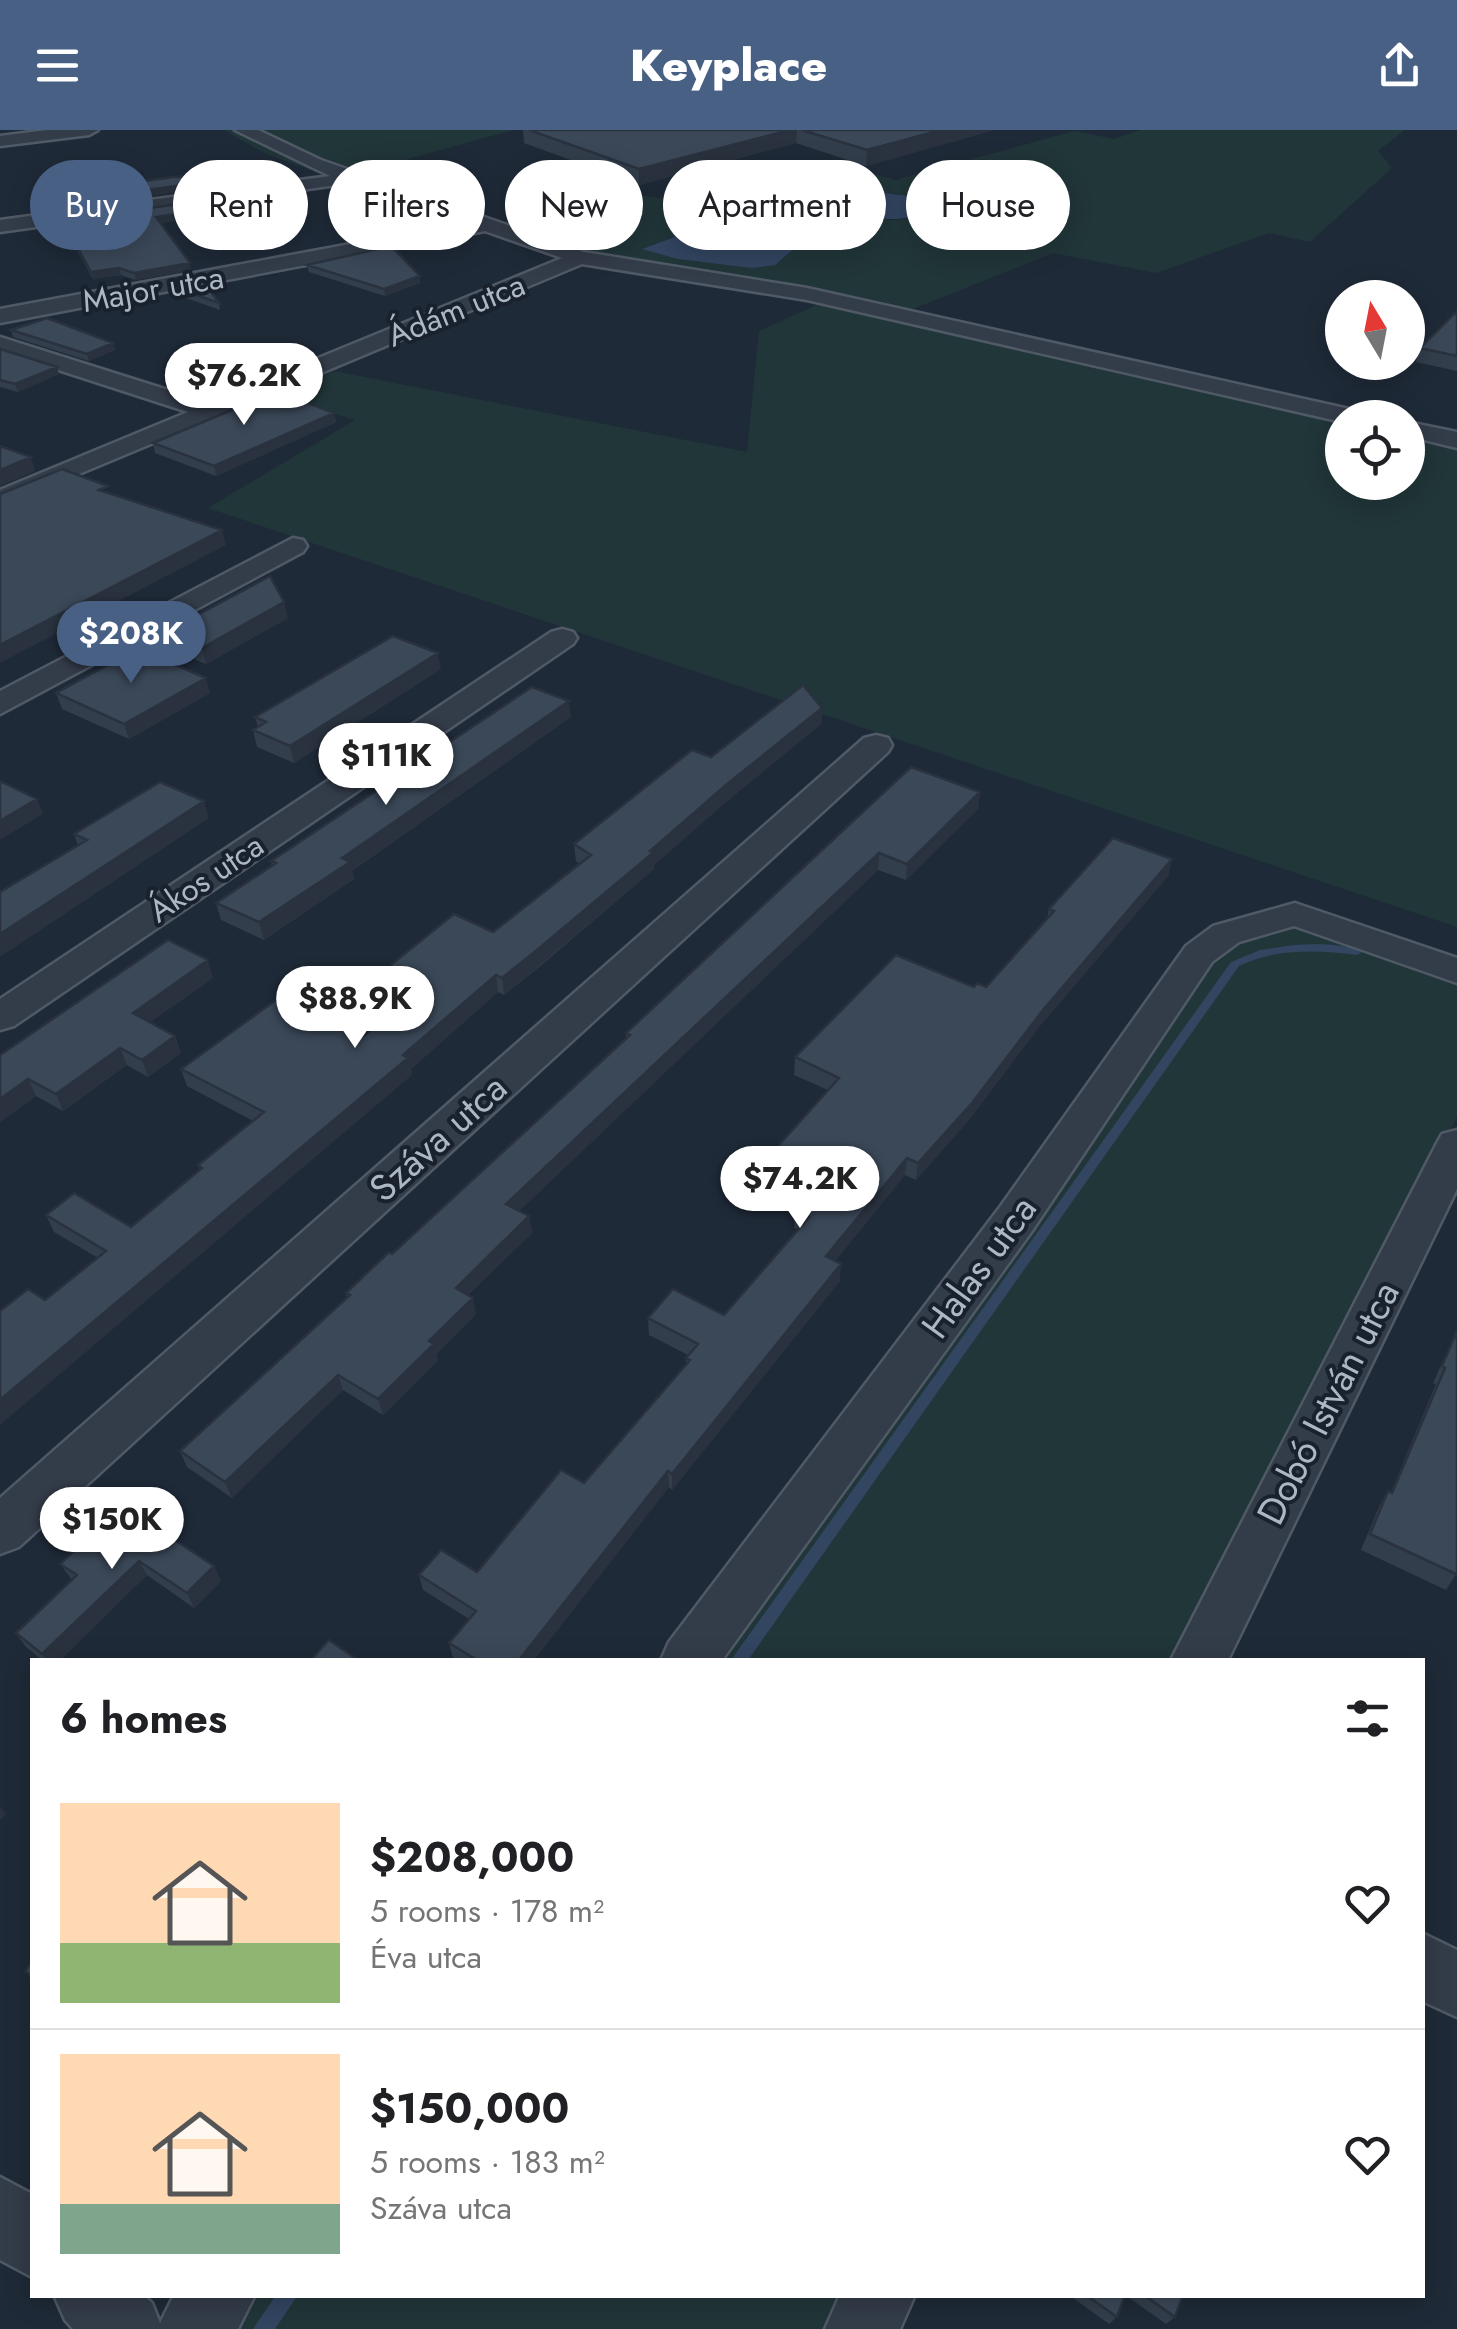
<!DOCTYPE html>
<html lang="en">
<head>
<meta charset="utf-8">
<style>
	:root { --surface:#fff; --page:#f2f2f2; --text:#202124; --muted:#757577; --line:#e0e0e0; --accent:#496085 }
	body { margin:0; font-family:Jost,sans-serif; background:var(--page); color:var(--text); height:100vh; display:flex; flex-direction:column; font-size:38px; white-space:nowrap }
	* { box-sizing:border-box; margin:0 }
	p { font-size:32px; color:var(--muted) }
	.icon { flex:none; width:55px; height:55px; fill:none; stroke:currentColor; stroke-width:2; stroke-linecap:round; stroke-linejoin:round }
	.map { position:relative; flex:1; overflow:hidden }
	.details { position:absolute; left:30px; top:1528px; width:1395px; height:640px; display:flex; flex-direction:column; background:var(--surface); border-radius:0px; box-shadow:0 5px 25px #0003 }
	.details>* { flex:none }
	.top-card { position:absolute; left:30px; top:30px; width:1398px; height:90px; display:flex; gap:20px }
	.needle { width:65px; rotate:350deg }
	.fabs { position:absolute; left:1325px; top:150px; display:grid; gap:20px }
	.fabs a { display:grid; place-items:center; width:100px; height:100px; border-radius:50%; background:var(--surface); box-shadow:0 5px 25px #0003; font-size:50px }
	.price { position:absolute; translate:-50% -85px; padding:0 22px; border-radius:35px; background:#fff; color:#222; font-size:32px; line-height:65px; filter:drop-shadow(0 2px 5px #0008) }
	.price::after { content:''; position:absolute; left:50%; top:60px; width:30px; height:22px; margin-left:-15px; background:inherit; clip-path:polygon(0 0,100% 0,50% 100%) }
	.price.active { background:var(--accent); color:#fff }
	ul { padding:0; list-style:none }
	li { display:flex; align-items:center; gap:30px; height:250px; padding:0 30px }
	li+li { border-top:2px solid var(--line) }
	li span { display:grid; place-items:center; flex:none; width:280px; height:200px; border-radius:0px; color:#555 }
	li>.icon { margin-inline-start:auto }
	span .icon { width:120px; height:120px; fill:#fffc; stroke-width:1 }
	li b { font-size:42px }
	h2 { display:flex; justify-content:space-between; align-items:center; height:120px; padding:0 30px; font-size:42px }
	.tag { padding:0 35px; border-radius:45px; background:var(--surface); box-shadow:0 5px 25px #0003; font-size:35px; line-height:90px }
	.tag.active { background:var(--accent); color:#fff }
	header { display:flex; justify-content:space-between; align-items:center; height:130px; padding:0 30px; background:var(--accent); color:#fff; font-size:45px; font-weight:800 }
	.map>svg:first-child { display:block }
</style>
</head>
<body>
<header><svg class="icon" aria-label="menu" viewBox="0 0 24 24"><path d="M4 6h16M4 12h16M4 18h16"/></svg>Keyplace<svg class="icon" aria-label="share" viewBox="0 0 24 24"><path d="M12 15V3M7 8l5-5 5 5M5 13v7h14v-7"/></svg></header>
<div class="map">
<svg width="1457" height="2199" viewBox="0 0 1457 2199">
	<rect width="100%" height="100%" fill="#1f2a38"/>
	<path fill="#213639" fill-rule="evenodd" d="M224,0H514L335,49L264,23Z
		M1141,0H1405L1378,21L1392,38L1310,112L1269,103L1156,143L1053,123L908,181L1387,287L1342,288V352H1408V292L1457,303V797L208,378L355,290L273,266L334,241L747,322L759,201L838,165L578,122L504,91L638,65L659,68L766,55L841,35L896,50L1074,1L1114,9ZM839,54C874,66 915,60 948,78C916,90 881,95 848,83ZM692,81L826,108L795,118L775,135L644,118L702,96Z
		M1283,791L1457,850V987L1174,1530H695L1208,825Z
		M233,2165H842L825,2199H208Z"/>
	<path fill="#324561" d="M838,54C875,66 915,61 949,78C888,98 850,90 793,61Z
		M772,63L837,93L841,101L795,118L775,135L752,138L678,129L642,119L701,97L691,81Z"/>
	<g fill="none" stroke-linecap="round" stroke-linejoin="round">
		<path fill="#324561" fill-rule="evenodd" d="M1294,815C1316,814 1344,813 1362,822L1357,825C1316,820 1277,818 1239,836L748,1530H731L1231,832L1260,820Z
			M276,2165H298L275,2199H253Z"/>
		<g stroke="#505966" stroke-width="5">
			<path id="minor" d="M47,0H98L89,5L0,16V6Z
				M235,0H258L321,30L584,122L807,158L1358,281L1370,288H1342V292L807,170L582,134L0,377V360L188,282L0,221V207L209,273L562,128L485,101L0,193V179L464,93L351,53L0,102V90L330,46Z
				M1408,292L1457,302V318L1408,306Z
				M293,408L303,410L307,416L303,422L0,584V561Z
				M562,499L573,502L577,508L573,514L14,896L0,900V869L551,502Z
				M876,605L888,608L892,615L888,622L19,1417L0,1424V1368L864,608Z
				M1295,773L1457,828V853L1294,796L1239,812L1212,832L1032,1101L722,1530H661L669,1512L1000,1077L1186,816L1213,796Z
				M1457,1000V1059L1228,1530H1171L1436,1015L1442,1004Z
				M1422,1803L1457,1820V1887L1422,1871Z
				M0,2047L32,2064V2147L0,2130Z
				M54,2165H143L152,2173L160,2193L174,2165H255L238,2199H73L65,2190Z
				M840,2165H915L900,2199H825Z"/>
		</g>
		<use href="#minor" fill="#333c49" fill-rule="evenodd"/>
	</g>
	<path fill="#333e4c" d="M523,0H994L866,36L796,13L639,55L524,13Z
		M231,83L160,93L191,140L136,150L121,145L93,149L64,97L62,90Z
		M307,135L420,153L385,166L309,142Z
		M173,157L219,173L220,180L175,164Z
		M1457,181V241L1416,232L1420,218Z
		M11,200L113,213L115,220L89,231L13,207Z
		M0,219L57,237L59,244L18,262L0,257Z
		M334,283L336,292L216,346L155,323L153,313Z
		M288,488L206,534L169,519L164,503Z
		M441,539L294,633L257,617L253,600L258,597L255,587Z
		M56,563H210L129,609L62,579Z
		M822,578L821,594L726,672L654,735V739L539,837L504,865L498,862L411,939L412,945L45,1170L98,1128L54,1102L46,1085L131,1097L200,1040L198,1035L253,991L187,956L181,939L361,908L403,873L381,863L377,846L493,802L580,734L576,731L574,714L711,627Z
		M571,587L352,741L354,749L264,810L221,790L216,773L272,736L271,731Z
		M911,637L980,662L978,679L906,750L878,740L519,1081L529,1086L532,1103L468,1165L476,1184L436,1224L438,1230L383,1285L343,1260L232,1368L187,1337L180,1321L347,1167L346,1163L392,1124L626,908V903Z
		M209,688L78,715L74,704Z
		M1172,729L1168,746L1039,897L969,990L916,1050L905,1045L835,1131L840,1151L672,1360L669,1357L534,1530H457L453,1528L449,1513L469,1489L423,1460L419,1445L477,1442L584,1353L686,1234V1228L688,1225L649,1205L648,1188L724,1185L799,1100L794,1098L795,1081L804,1071L762,1051V1034L828,960L794,945L795,927L974,857H986L1047,789L1049,779Z
		M213,848L150,892L175,906L181,923L148,947L127,935L63,981L36,966L0,992V925Z
		M1457,1200L1456,1444L1446,1460L1361,1420L1379,1377L1388,1361L1391,1362L1436,1254L1433,1253Z
		M122,1375L214,1436L221,1451L194,1478L147,1445L60,1530H42L26,1517L16,1503L72,1450L60,1434Z
		M1069,2165H1125L1117,2187L1109,2194Z
		M1125,2165H1183L1175,2187L1166,2194Z"/>
	<path fill="#29323e" d="M790,0H797L796,13L639,55V39Z
		M941,0H994L866,36L867,20Z
		M209,52L210,58L115,71L114,64Z
		M230,77L231,83L157,93L156,87Z
		M190,133L191,140L136,150L134,143Z
		M119,138L121,145L93,149L91,142Z
		M420,146V153L385,166L384,159Z
		M113,213L115,220L89,231L87,224Z
		M57,237L59,244L18,262L15,254Z
		M334,283L336,292L216,346L214,336Z
		M31,327L35,341L0,356V340Z
		M222,400L226,415L0,533V515Z
		M284,472L288,488L206,534L202,518Z
		M438,523L441,539L294,633L290,616Z
		M206,548L210,563L129,609L124,594Z
		M569,571L571,587L352,741L354,749L264,810L259,792L342,728Z
		M822,578L821,594L726,672L654,735V739L504,865L502,848L726,655Z
		M980,662L978,679L906,750L907,734Z
		M37,669L43,684L0,710V691Z
		M204,671L209,688L0,827V804Z
		M879,723L878,740L509,1091L506,1074Z
		M1172,729L1168,746L1039,897L969,990L916,1050L918,1033L1043,880Z
		M208,830L213,848L139,900L133,883Z
		M496,845L498,862L411,939L412,945L0,1295V1270Z
		M175,906L181,923L148,947L142,930Z
		M120,918L127,935L63,981L56,964Z
		M28,949L36,966L0,992V969Z
		M907,1028L905,1045L825,1143L826,1126Z
		M529,1086L532,1103L459,1174L456,1158Z
		M841,1134L840,1151L672,1360V1344Z
		M473,1168L476,1184L436,1224L438,1230L383,1285L378,1269L429,1211Z
		M338,1245L343,1260L232,1368L225,1352Z
		M668,1341L669,1357L534,1530H519Z
		M139,1431L147,1445L60,1530H47L42,1524Z
		M214,1436L221,1451L194,1478L187,1463Z
		M0,1676L6,1684L0,1690Z"/>
	<path fill="#3b4858" stroke="#29323e" stroke-width="2.5" d="M529,0H790L639,39Z
		M802,0H941L867,20Z
		M204,46L209,52L114,64L108,56L173,47Z
		M222,68L230,77L156,87L190,133L134,143L119,138L91,142L62,90Z
		M391,116L420,146L384,159L307,135Z
		M203,151L219,173L173,157Z
		M1457,181V226L1420,218Z
		M47,188L113,213L87,224L11,200Z
		M0,219L57,237L15,254L0,250Z
		M277,261L334,283L214,336L153,313Z
		M0,316L31,327L0,340Z
		M62,339L108,356L99,360L222,400L0,515V364Z
		M270,446L284,472L202,518L164,503Z
		M393,506L438,523L290,616L253,600L266,592L255,587Z
		M138,519L206,548L124,594L56,563Z
		M803,555L822,578L726,655L650,721L654,722L537,820L502,848L496,845L403,925L408,928L0,1270V1181L28,1159L45,1170L106,1121L46,1085L74,1063L131,1097L202,1038L198,1035L264,982L181,939L280,867L361,908L415,863L377,846L454,784L493,802L591,725L574,714L692,620L711,627Z
		M532,557L569,571L342,728L350,732L259,792L216,773L276,733L271,731Z
		M911,637L980,662L907,734L879,723L506,1074L529,1086L456,1158L473,1168L429,1211L434,1214L378,1269L338,1245L225,1352L180,1321L350,1165L346,1163L389,1122L392,1124L630,905L626,903Z
		M0,651L37,669L0,691Z
		M160,652L204,671L0,804V762L87,710L74,704Z
		M1113,708L1172,729L1043,880L972,973L918,1033L907,1028L826,1126L841,1134L672,1344L668,1341L519,1530H477L449,1513L476,1481L419,1445L441,1420L477,1442L561,1340L584,1353L690,1230L686,1228L698,1214L648,1188L673,1159L724,1185L809,1087L795,1081L814,1058L762,1034L839,948L795,927L896,825L974,857L977,853L986,857L1054,781L1049,779Z
		M168,810L208,830L133,883L175,906L142,930L120,918L56,964L28,949L0,969V925Z
		M1457,1201V1442L1456,1444L1370,1404L1388,1361L1392,1363L1445,1238L1442,1236Z
		M122,1375L214,1436L187,1463L139,1431L42,1524L16,1503L77,1445L60,1434Z
		M329,1510L358,1530H311Z
		M32,1832V1847L25,1841Z
		M1086,2165H1125L1117,2187Z
		M1144,2165H1183L1175,2187Z"/>
	<g text-anchor="middle" stroke-width="8" stroke-linejoin="round" paint-order="stroke">
		<g font-size="32" fill="#adb6c5" stroke="#19212d">
			<text transform="translate(153 159) rotate(-10)" y="11">Major utca</text>
			<text transform="translate(456 180) rotate(-22)" y="11">Ádám utca</text>
			<text transform="translate(206 748) rotate(-34)" y="11">Ákos utca</text>
		</g>
		<g font-size="38" fill="#adb6c5" stroke="#19212d">
			<text transform="translate(438 1008) rotate(-42)" y="13">Száva utca</text>
			<text transform="translate(979 1137) rotate(-54)" y="13">Halas utca</text>
			<text transform="translate(1328 1273) rotate(-63)" y="13">Dobó István utca</text>
		</g>
	</g>
</svg>
<div class="fabs">
<a><svg class="needle" viewBox="-14 -14 28 28"><path d="M0-13l5 13h-10z" fill="#e53935"/><path d="M0 13l5-13h-10z" fill="#757577"/></svg></a>
<a><svg class="icon" aria-label="locate" viewBox="0 0 24 24"><circle cx="12" cy="12" r="6"/><path d="M12 2v4M12 18v4M2 12h4M18 12h4"/></svg></a>
</div>
<b class="price" style="left:244px;top:298px">$76.2K</b>
<b class="price active" style="left:131px;top:556px">$208K</b>
<b class="price" style="left:386px;top:678px">$111K</b>
<b class="price" style="left:355px;top:921px">$88.9K</b>
<b class="price" style="left:800px;top:1101px">$74.2K</b>
<b class="price" style="left:112px;top:1442px">$150K</b>
<div class="top-card">
<a class="tag active">Buy</a>
<a class="tag">Rent</a>
<a class="tag">Filters</a>
<a class="tag">New</a>
<a class="tag">Apartment</a>
<a class="tag">House</a>
</div>
<section class="details">
<h2>6 homes<svg class="icon" aria-label="filters" viewBox="0 0 24 24"><path d="M4 7h16M4 17h16"/><circle cx="9" cy="7" r="2"/><circle cx="15" cy="17" r="2"/></svg></h2>
<ul>
<li><span style="background:linear-gradient(#ffd9b3 70%,#8fb573 0)"><svg class="icon" aria-label="home" viewBox="0 0 24 24"><path d="M3 11l9-7 9 7M6 9v11h12V9"/></svg></span><div><b>$208,000</b><p>5 rooms · 178 m²</p><p>Éva utca</p></div><svg class="icon" aria-label="heart" viewBox="0 0 24 24"><path d="M12 20l-8-8c-3-5 5-10 8-4 3-6 11-1 8 4z"/></svg></li>
<li><span style="background:linear-gradient(#ffd9b3 75%,#7fa58c 0)"><svg class="icon" aria-label="home" viewBox="0 0 24 24"><path d="M3 11l9-7 9 7M6 9v11h12V9"/></svg></span><div><b>$150,000</b><p>5 rooms · 183 m²</p><p>Száva utca</p></div><svg class="icon" aria-label="heart" viewBox="0 0 24 24"><path d="M12 20l-8-8c-3-5 5-10 8-4 3-6 11-1 8 4z"/></svg></li>
</ul>
</section>
</div>
</body>
</html>
